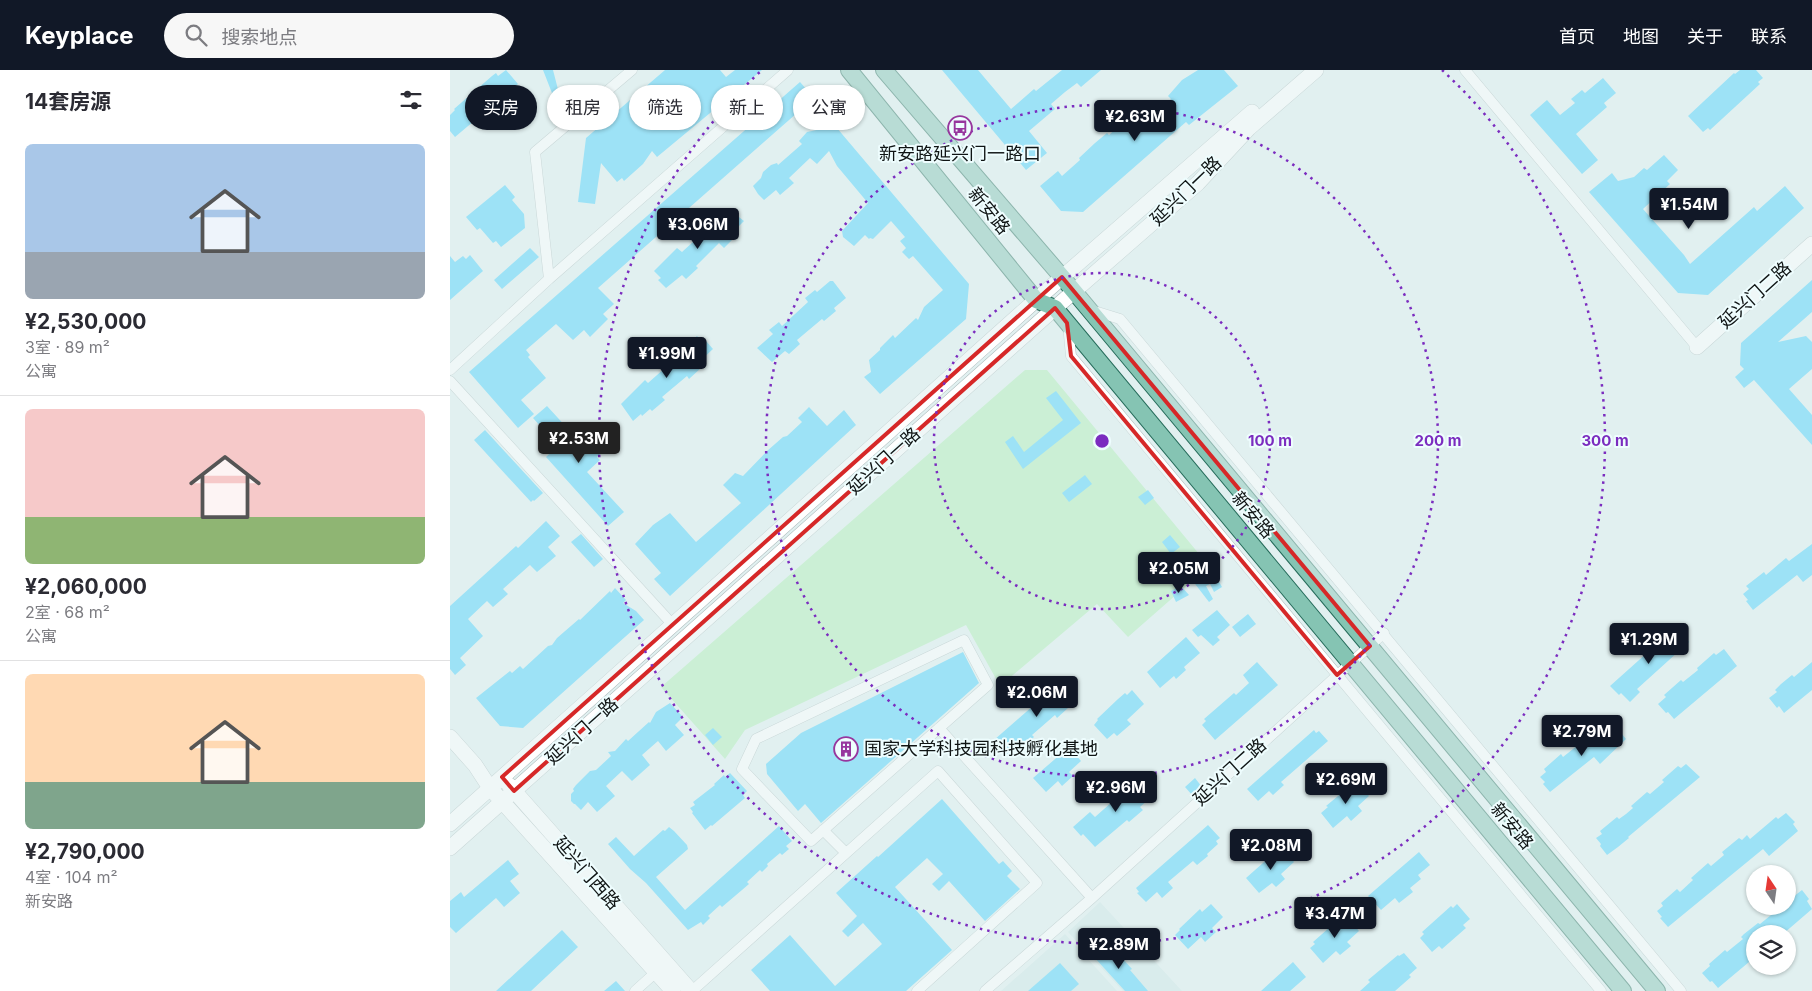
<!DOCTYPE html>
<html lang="zh">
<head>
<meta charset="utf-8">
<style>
	:root { --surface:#fff; --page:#f7f7f7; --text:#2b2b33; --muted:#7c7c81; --line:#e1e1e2; --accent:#111827 }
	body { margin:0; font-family:Inter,"Noto Sans SC",sans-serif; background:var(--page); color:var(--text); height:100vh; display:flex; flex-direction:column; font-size:19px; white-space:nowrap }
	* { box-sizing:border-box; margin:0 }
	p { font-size:16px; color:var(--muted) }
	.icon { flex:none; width:28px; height:28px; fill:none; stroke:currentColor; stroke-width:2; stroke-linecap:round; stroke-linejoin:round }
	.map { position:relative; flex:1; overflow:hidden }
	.details { display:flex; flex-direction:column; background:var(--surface); width:450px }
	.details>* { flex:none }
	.banner { position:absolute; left:15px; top:15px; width:475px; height:45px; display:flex; gap:10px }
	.needle { width:32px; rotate:347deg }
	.buttons { position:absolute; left:1296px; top:795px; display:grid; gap:10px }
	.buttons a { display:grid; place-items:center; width:50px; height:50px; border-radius:50%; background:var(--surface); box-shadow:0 1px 4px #0004; font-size:25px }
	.price { position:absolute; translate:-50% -42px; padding:0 11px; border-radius:5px; background:var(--accent); color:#fff; font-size:16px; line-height:32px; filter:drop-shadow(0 1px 2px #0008) }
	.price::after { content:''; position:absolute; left:50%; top:30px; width:15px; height:11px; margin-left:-8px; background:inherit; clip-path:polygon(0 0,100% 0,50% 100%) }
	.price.current { background:#222; color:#fff }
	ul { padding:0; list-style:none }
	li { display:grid; align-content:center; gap:10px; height:265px; padding:0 25px }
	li+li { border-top:1px solid var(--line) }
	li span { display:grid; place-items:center; height:155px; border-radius:8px; color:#555 }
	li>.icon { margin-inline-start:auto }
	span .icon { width:90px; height:90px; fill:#fffc; stroke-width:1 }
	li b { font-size:21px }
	h2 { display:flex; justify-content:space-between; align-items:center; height:60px; padding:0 25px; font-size:21px }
	.tag { padding:0 18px; border-radius:22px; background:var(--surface); box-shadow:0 1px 4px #0004; font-size:18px; line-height:45px }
	.tag.current { background:var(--accent); color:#fff }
	header { display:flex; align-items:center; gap:30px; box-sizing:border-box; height:70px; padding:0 25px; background:var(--accent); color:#fff }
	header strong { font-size:24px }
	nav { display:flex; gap:28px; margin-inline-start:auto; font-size:18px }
	.search { width:350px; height:45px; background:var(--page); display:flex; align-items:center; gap:12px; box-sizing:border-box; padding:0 18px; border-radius:28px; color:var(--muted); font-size:19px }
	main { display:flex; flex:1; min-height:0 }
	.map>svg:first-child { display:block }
</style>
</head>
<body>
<header>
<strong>Keyplace</strong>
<div class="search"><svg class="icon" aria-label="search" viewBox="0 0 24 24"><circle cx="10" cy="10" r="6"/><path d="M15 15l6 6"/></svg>搜索地点</div>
<nav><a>首页</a><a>地图</a><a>关于</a><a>联系</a></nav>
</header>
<main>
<section class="details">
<h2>14套房源<svg class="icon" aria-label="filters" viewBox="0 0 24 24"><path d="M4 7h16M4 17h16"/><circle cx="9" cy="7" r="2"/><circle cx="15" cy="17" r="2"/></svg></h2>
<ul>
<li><span style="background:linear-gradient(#a9c7e8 70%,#9aa5b1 0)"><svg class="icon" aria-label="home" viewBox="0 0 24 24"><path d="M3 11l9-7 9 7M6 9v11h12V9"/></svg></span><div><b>¥2,530,000</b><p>3室 · 89 m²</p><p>公寓</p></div></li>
<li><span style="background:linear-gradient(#f6c9c9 70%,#8fb573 0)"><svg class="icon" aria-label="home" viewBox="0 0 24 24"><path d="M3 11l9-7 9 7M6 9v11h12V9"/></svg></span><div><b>¥2,060,000</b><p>2室 · 68 m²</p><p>公寓</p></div></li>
<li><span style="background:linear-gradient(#ffd9b3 70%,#7fa58c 0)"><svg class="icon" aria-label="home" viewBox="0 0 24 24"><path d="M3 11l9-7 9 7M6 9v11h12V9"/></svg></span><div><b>¥2,790,000</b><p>4室 · 104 m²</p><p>新安路</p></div></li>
</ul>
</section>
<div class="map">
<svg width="1362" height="921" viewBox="0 0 1362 921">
	<rect width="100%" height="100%" fill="#e1f0f0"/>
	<path fill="#cee6e6" d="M650,832L732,921H673L618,862Z
		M615,864L667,921H551Z"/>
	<path fill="#afeeb4" d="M575,300H597L759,496L678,567L647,534L550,616L516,555L295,660L275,689L211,617Z"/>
	<path fill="#4ad1fc" d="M56,0L68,14L5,67L0,61V45L5,40L4,39L42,6L46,3L48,6Z
		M93,0H103L112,35L107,36Z
		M215,0H270L276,7L285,0H312L207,87L202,81L193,94L174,111L172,108L167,112L151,93L145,134L128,132L136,68Z
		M492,0H528L561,39L584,19L586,21L612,0H651L631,17L627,13L615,22L601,34L605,39L579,61L597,83L576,100Z
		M748,0H774L788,16L739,55L736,52L633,142L611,141L590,116L608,101L612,106L630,90L629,88L645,73L657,63L659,65L671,54V51L673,49L670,45L683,34L699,53L721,35L718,32L721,29L718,26L732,10Z
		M1290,0H1306L1313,8L1308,12L1310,14L1260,60L1258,58L1253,62L1238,46L1284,3L1285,4Z
		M1153,8L1166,23L1154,33L1157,37L1126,64L1148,90L1132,104L1080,45L1097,30L1110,45L1125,33L1121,29L1132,20L1135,23Z
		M350,12L364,28L359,33L370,38L519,214L516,249L430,324L414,307L421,302L419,290L430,280V278L443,265L445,268L466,248L468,250L474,237L493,220L463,186L459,189L452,182L456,178L450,171L455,167L441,151L423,169L420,168L419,169L415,165L404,176L393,167L392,161L418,133L387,96L379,81L367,94L360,88L339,108L344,113L330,125L326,120L314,130L308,124L303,116L311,108L313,102L321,95L327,93L328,95L352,74L349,71L357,62L376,58L355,36L148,218L164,234L153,244L158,249L140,267L134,260L123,270L106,254L76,280L80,285L78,287L96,308L71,330L84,344L68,358L19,302Z
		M1214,85L1228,100L1217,111L1220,114L1193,139L1234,185L1240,194L1304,137L1307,141L1335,116L1354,138L1258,225L1228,223L1139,122L1162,103L1168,111L1184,107L1194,98L1197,100Z
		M55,115L65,127L62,130L74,144L75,158L51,177L46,171L43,173L30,158L27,160L16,147Z
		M280,140L294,151L282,163L286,166L274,178L269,173L246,196L248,198L236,209L232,205L216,218L208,210L211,208L204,201L227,178L232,182L244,171L245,173L259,159L257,156L265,148L267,150L270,147L272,149Z
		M80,178L89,187L52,219L44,210Z
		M20,185L33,201L0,230V186L5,192L13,186L16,189Z
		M1362,210V242L1328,272L1356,266L1362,272V299L1339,319L1362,345V375L1304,310L1294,318L1285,307L1294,299L1290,295L1291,273Z
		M380,211H383L396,228L384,238L386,241L374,251L372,249L347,270L350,274L339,284L335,281L322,292L307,278L323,264L319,260L329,252L332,256L358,232L355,228L365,220L367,222Z
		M247,266L253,273L256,271L263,279L248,293L251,298L239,309L237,306L212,327L215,330L202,341L200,339L192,346L191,344L183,351L171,334L195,310L198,313L224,290L220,287L230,278L232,279Z
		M606,321L631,353L573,399L555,372L563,366L574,382L613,350L596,328Z
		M97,336L130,372L145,359L159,376L147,387L150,390L137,402L174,442L158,456L96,387L108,376L83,348Z
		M359,337L377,356L394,340L406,355L220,526L204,509L211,503L185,474L203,455L220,443L246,472L291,433L273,415L285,403L293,406L317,381L333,367L337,366L352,352L348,348Z
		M35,360L93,423L84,431L83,430L81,432L24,370Z
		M635,405L642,414L619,432L612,423Z
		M698,420L704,428L695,435L688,427Z
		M96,451L110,466L98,477L106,486L87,502L80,495L53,519L58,524L43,537L37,531L18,549L33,566L10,588L16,595L5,605L0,599V536L66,476L68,478Z
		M131,464L153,489L144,497L121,472Z
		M720,465L730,477L721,484L712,472Z
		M1362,474V505L1353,512L1347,505L1303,540L1296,531L1298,530L1293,524L1299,519L1296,516L1314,502L1316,505L1336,488L1339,491Z
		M763,501L772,517L764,522L760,514L756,516L763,529L759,532L742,510L751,506L752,508Z
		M731,516L739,525L726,532L721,521Z
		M165,518L176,530L173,533L186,541L194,550L73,658L50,656L26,628L60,601L62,603L70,596L73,599L98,576L102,575L107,568L129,549L130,550L160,521L161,523Z
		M767,540L780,555L767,567L770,570L763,576L751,565L748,567L742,560Z
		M798,544L806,554L790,567L782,557Z
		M1226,557L1239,572L1187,619L1190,622L1180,632L1171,623L1169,625L1160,616Z
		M736,567L750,583L734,597L736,600L726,609L724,606L710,618L697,602Z
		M1274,579L1287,596L1224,649L1218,642L1216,643L1208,634L1216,627L1214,625L1231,610L1233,612L1248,600L1247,598L1264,583L1266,585Z
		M513,582L529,613L371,753L355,734L348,741L317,704L316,694L351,663Z
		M807,592L828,615L765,670L752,655L756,651L754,649L784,623L786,625L799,613L793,605Z
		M1362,592V620L1334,643L1329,636L1327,638L1319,628L1327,622L1325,620L1331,614L1342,605L1344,607Z
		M614,609L628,624L616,635L618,638L607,648L605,645L582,665L584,667L573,677L571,674L558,686L544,670L591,629L590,628L599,620L600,621Z
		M682,620L694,634L677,650L681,654L667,666L664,663L657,669L644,655L648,650L647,649L668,629L675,623L677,625Z
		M220,633L233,647L225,655L234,665L216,681L208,671L192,685L200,695L182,711L172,701L156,716L165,726L147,742L138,732L131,740L125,734H124L121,731V724L124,721L123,719L126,715L140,701L146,700L161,686L158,682L165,681L176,669L178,671L199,652L200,653L206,642Z
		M1163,653L1176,669L1150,694L1144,687L1100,722L1093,714L1095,712L1090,707L1096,702L1094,699L1111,684L1113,687L1133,671L1136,674Z
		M263,658L272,667L263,675L255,665Z
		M864,660L866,663L869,661L878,671L831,712L834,715L823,725L819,721L808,731L797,719Z
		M619,677L631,691L619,702L623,706L612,716L608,711L596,722L583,708Z
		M1236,694L1250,707L1178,767L1179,768L1168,777L1157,785L1150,776L1151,774L1146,768L1152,764L1150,761L1167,747L1169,749L1176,744L1183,738L1181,736L1197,722L1200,724L1214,712L1212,710L1228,696L1231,698Z
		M280,703L297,721L293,725L295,728L262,756L261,755L255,760L242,743L243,742L240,738L245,735L243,732L265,715L264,714L274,705L275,707Z
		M694,707L707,722L690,737L693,740L679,752L677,750L645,777L633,764L631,766L623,757L640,742L645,747L688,709L690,711Z
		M745,708L752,717L742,725L735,717Z
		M906,711L919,726L908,736L912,741L901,751L897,746L883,758L871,743L878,737L876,736Z
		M492,729L549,794L553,791L562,801L557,806L570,819L535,851L499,811L489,821L482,814L493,804L477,788L445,817L502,880L456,921H320L301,900L340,865L385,916L432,874L413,853L398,867L392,861L407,846L386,823L427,786L428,787Z
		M1336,743L1345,752L1343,754L1348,761L1319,786L1313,779L1218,857L1210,848L1212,847L1207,841L1213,836L1211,833L1227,819L1230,822L1243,810L1241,808L1258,793L1261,796L1274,785L1272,782L1289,768L1292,770L1297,765L1300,769L1326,747L1328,749Z
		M758,755L770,768L766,771L768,774L757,784L758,786L747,795L743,791L718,812L723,818L712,828L707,822L696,832L687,823L689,822L686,818Z
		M329,756L342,771L336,776L339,779L332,785L330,783L317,794L318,796L312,802L310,800L297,812L299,814L292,820L272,837L270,835L258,846L260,848L253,855L251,852L238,860L196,813L180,799L158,774L166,767L184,786L213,760L215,761L219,757L224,761L237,775L238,779L206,807L235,840Z
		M831,777L844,792L831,804L835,809L826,817L822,813L809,823L796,808Z
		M969,782L980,795L968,805L971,809L960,818L963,822L949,833L945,828L931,840L918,826Z
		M58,790L69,804L60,811L70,823L54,837L46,828L6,863L0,857V831L11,822L14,827Z
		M1338,819L1343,827L1352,820L1359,829L1357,831L1362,839L1333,864H1305V887L1268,918L1262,911L1260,912L1252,903L1260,896L1259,894L1275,880L1277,882L1293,869L1291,867L1294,864L1308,853L1310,854L1326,841L1322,836H1338Z
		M761,834L773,847L762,858L766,862L755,872L751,867L738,879L725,865L730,860L729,859L750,839L752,842Z
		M1007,834L1020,849L1013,855L1016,858L992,879L989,876L982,882L970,868L974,864L972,862L1001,836L1003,838Z
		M896,846L909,861L897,872L901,876L890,885L886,881L873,893L860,878L865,874L863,872L889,849L891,851Z
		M112,860L128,877L81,921H46Z
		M660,875L682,899L680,900L698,921H675L644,887Z
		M954,883L967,898L959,905L961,907L945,921H910L920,912L918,910L948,885L949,886Z
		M843,892L856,907L840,921H811Z
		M610,893L629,914L621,921H578Z
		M166,911L175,921H154Z"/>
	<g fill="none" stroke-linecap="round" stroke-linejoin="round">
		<g stroke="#acbabb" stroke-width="11">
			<path id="street" d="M1015,0L1247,277
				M99,209L85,82L182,0
				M641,240L670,249L1231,921
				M618,254L621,286L1151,921
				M0,300L99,209L338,0
				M0,311L223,555
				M514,570L538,615L361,771L292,699L306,669Z
				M489,658L642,828
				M373,760L396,783
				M185,921L205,903
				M242,921L488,701L587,813L467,921
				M535,921L642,828L934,563"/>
		</g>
		<g stroke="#acbabb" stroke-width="16">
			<path id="secondary" d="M1247,277L1362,174
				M0,667L25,695L40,718L223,921
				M59,715L241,921
				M0,754L586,230L802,42
				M0,778L605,238L748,113L799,58L866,0"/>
		</g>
		<g stroke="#266c5b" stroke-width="18">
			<path id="primary" d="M399,0L586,230L605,238L1173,921
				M434,0L612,207L1207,921"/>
		</g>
		<use href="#street" stroke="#fff" stroke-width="10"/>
		<use href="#secondary" stroke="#fff" stroke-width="15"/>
		<use href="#primary" stroke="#85c4b3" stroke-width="16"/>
	</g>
	<path d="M0 0H1362V921H0ZM612,207L920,576L887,605L621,286L617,253L605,238L64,721L52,707Z" fill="#e1f0f0" fill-opacity=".55" fill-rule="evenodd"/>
	<path fill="none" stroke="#d62828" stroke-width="4" stroke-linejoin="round" d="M612,207L920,576L887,605L621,286L617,253L605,238L64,721L52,707Z"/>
	<g fill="none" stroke="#7b2cbf" stroke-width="2.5" stroke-dasharray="2.5 5">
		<circle cx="652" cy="371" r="168"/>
		<circle cx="652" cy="371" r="336"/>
		<path d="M992 0A503 503 0 1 1 312 0"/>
	</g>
	<defs>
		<g id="bus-ring" transform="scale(1.25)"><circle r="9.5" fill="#eefdfe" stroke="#97369e" stroke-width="1.5"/><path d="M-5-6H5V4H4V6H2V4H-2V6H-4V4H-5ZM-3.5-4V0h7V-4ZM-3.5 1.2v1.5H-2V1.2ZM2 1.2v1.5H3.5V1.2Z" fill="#97369e"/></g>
		<g id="building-ring" transform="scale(1.25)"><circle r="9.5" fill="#eefdfe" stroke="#97369e" stroke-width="1.5"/><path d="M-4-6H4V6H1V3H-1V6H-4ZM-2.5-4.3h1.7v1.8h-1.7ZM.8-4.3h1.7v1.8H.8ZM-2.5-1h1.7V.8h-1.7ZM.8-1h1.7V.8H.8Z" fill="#97369e"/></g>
	</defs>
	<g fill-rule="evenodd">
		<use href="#bus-ring" x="510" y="58"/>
		<use href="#building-ring" x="396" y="679"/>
	</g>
	<g text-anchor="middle" stroke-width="4" stroke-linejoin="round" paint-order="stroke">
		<g font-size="18" fill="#0f1414" stroke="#eefdfe">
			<text x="510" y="90">新安路延兴门一路口</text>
			<text x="414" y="685" text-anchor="start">国家大学科技园科技孵化基地</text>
		</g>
		<g font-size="18" fill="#0f1414" stroke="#eefdfe">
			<text transform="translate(736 121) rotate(-44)" y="6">延兴门一路</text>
			<text transform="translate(539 141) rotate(51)" y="6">新安路</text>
			<text transform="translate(1305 225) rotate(-42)" y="6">延兴门二路</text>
			<text transform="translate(434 391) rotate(-42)" y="6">延兴门一路</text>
			<text transform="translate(803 445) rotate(50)" y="6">新安路</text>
			<text transform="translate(132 661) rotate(-42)" y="6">延兴门一路</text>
			<text transform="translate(780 702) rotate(-42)" y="6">延兴门二路</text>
			<text transform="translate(1062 756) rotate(50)" y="6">新安路</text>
			<text transform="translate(137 803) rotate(49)" y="6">延兴门西路</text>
		</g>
	</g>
	<circle cx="652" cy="371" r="8" fill="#7b2cbf" stroke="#eefdfe" stroke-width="2.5"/>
	<g font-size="15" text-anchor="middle" font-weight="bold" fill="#7b2cbf" stroke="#eefdfe" stroke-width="4" stroke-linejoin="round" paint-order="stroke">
		<text x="820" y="376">100 m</text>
		<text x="988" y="376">200 m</text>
		<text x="1155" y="376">300 m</text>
	</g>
</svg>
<div class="buttons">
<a><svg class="needle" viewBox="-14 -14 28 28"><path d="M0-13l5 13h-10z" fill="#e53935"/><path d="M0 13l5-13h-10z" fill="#7c7c81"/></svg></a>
<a><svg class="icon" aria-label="layers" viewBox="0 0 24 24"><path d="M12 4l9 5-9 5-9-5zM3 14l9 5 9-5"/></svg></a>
</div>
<b class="price" style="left:685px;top:72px">¥2.63M</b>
<b class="price" style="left:1239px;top:160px">¥1.54M</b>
<b class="price" style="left:248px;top:180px">¥3.06M</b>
<b class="price" style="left:217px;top:309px">¥1.99M</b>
<b class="price current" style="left:129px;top:394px">¥2.53M</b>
<b class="price" style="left:729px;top:524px">¥2.05M</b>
<b class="price" style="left:1199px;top:595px">¥1.29M</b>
<b class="price" style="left:587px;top:648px">¥2.06M</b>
<b class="price" style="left:1132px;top:687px">¥2.79M</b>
<b class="price" style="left:896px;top:735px">¥2.69M</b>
<b class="price" style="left:666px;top:743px">¥2.96M</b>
<b class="price" style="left:821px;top:801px">¥2.08M</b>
<b class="price" style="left:885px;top:869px">¥3.47M</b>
<b class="price" style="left:669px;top:900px">¥2.89M</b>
<div class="banner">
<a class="tag current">买房</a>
<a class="tag">租房</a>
<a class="tag">筛选</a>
<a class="tag">新上</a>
<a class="tag">公寓</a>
</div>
</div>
</main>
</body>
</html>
